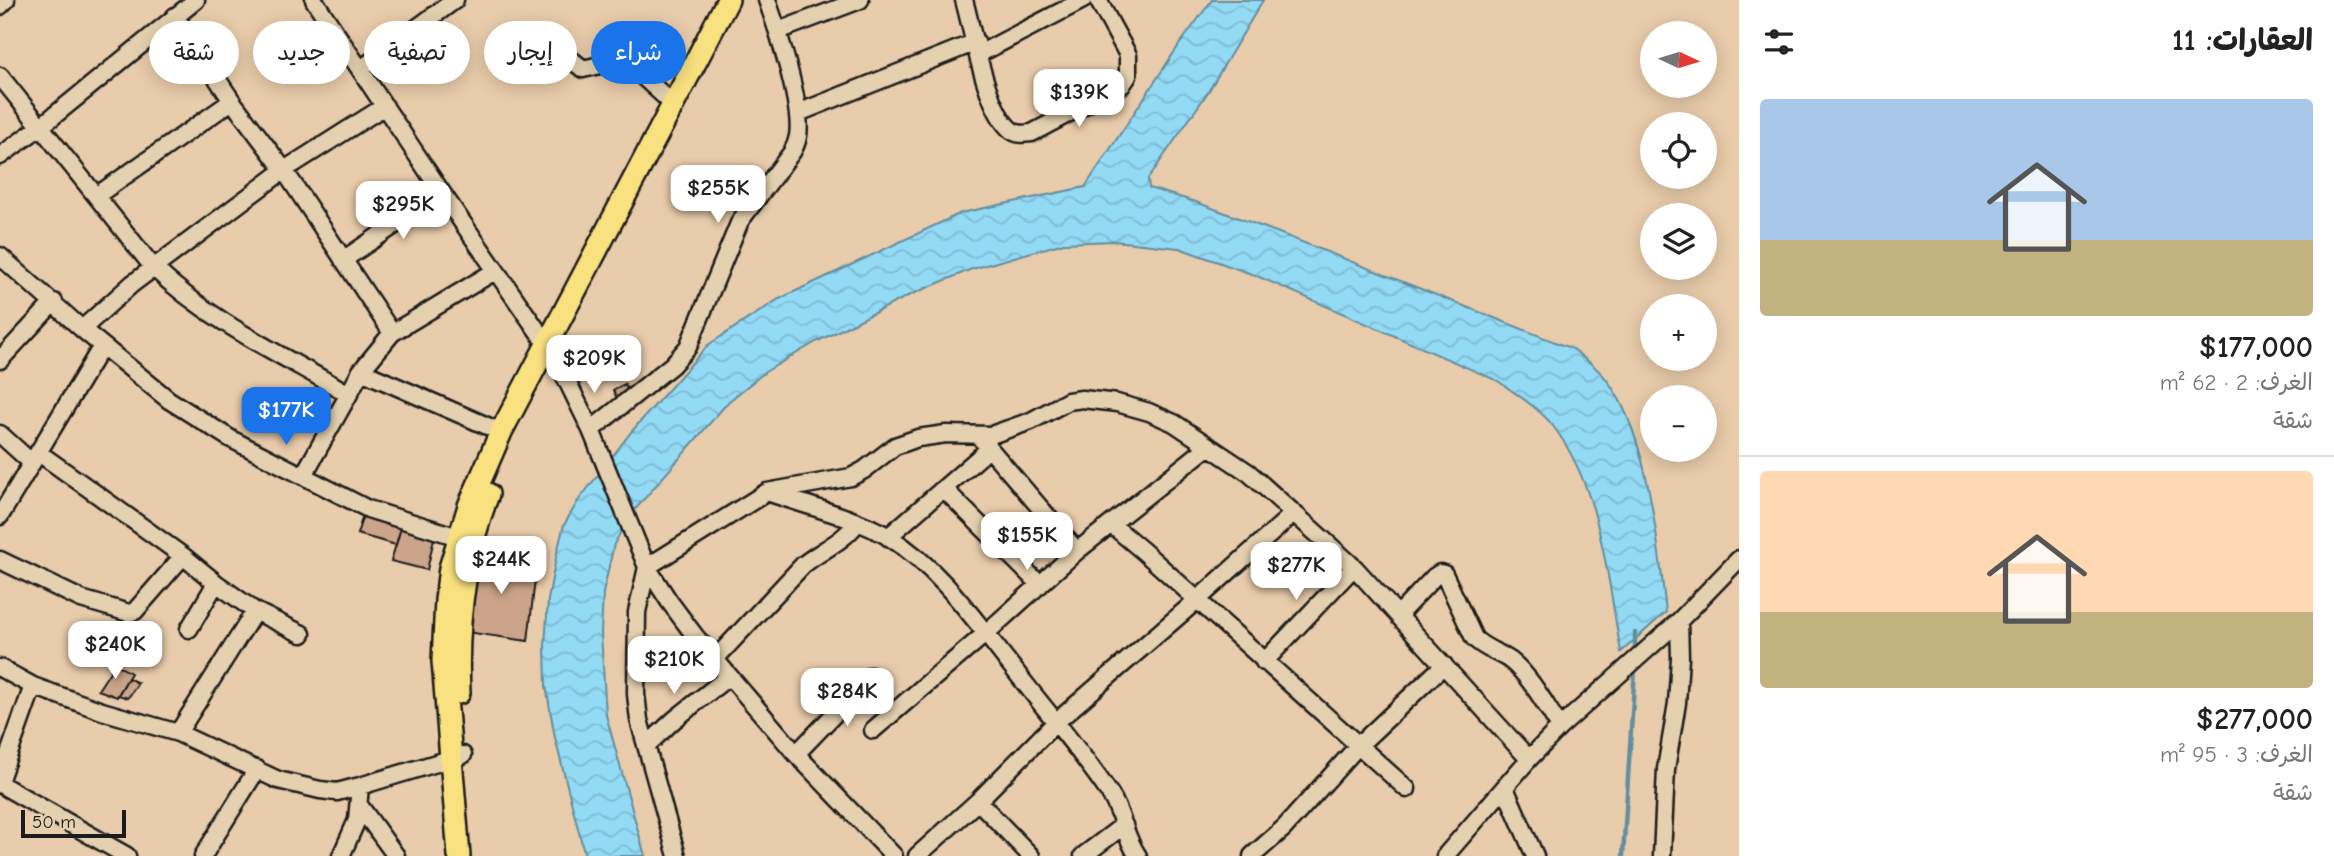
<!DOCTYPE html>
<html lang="ar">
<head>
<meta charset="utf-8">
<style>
	:root { --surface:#fff; --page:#f2f2f2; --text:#222; --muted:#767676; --line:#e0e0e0; --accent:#1a73e8 }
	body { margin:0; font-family:"Comic Neue","Playpen Sans Arabic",sans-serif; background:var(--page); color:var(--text); direction:rtl; height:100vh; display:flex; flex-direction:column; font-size:26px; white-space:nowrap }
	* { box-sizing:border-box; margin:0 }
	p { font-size:23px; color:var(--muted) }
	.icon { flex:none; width:38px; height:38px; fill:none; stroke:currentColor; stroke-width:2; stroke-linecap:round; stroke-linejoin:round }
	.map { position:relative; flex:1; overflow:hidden; direction:ltr }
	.details { display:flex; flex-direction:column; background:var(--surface); width:595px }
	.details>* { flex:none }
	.banner { position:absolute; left:21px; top:21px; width:665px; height:63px; direction:rtl; display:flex; gap:14px }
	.needle { width:46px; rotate:94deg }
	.controls { position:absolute; left:1640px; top:21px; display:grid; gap:14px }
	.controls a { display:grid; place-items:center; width:77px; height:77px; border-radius:50%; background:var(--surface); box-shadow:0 4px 18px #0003; font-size:35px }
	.scale { position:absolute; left:21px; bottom:18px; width:105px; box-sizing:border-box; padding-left:7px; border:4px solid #1c1c1c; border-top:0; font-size:19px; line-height:24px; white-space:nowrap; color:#1c1c1c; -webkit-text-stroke:5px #e5d1af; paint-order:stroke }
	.price { position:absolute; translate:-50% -60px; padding:0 16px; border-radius:14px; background:#fff; color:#222; font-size:23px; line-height:46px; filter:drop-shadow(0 2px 4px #0008) }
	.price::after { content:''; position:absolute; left:50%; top:42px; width:21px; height:16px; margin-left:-10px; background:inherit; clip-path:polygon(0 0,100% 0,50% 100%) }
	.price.current { background:var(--accent); color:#fff }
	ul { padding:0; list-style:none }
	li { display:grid; align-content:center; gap:14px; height:371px; padding:0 21px }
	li+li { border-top:2px solid var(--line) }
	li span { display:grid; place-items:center; height:217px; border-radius:7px; color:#555 }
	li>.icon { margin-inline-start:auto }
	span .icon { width:126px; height:126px; fill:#fffc; stroke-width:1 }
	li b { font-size:30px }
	h2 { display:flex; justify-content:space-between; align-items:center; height:84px; padding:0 21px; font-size:30px }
	.pill { padding:0 24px; border-radius:32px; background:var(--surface); box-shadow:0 4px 18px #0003; font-size:24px; line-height:63px }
	.pill.current { background:var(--accent); color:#fff }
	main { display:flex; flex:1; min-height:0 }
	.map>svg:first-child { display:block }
</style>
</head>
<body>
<main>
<section class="details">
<h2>العقارات: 11<svg class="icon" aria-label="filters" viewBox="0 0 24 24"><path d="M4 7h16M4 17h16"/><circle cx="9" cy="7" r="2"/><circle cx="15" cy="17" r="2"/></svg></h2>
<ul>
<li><span style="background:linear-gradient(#a9c7e8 65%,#c2b280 0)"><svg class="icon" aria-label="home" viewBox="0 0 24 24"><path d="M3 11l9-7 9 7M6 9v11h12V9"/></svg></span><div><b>$177,000</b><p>الغرف: 2 · 62 m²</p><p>شقة</p></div></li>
<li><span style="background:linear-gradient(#ffd9b3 65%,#c2b280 0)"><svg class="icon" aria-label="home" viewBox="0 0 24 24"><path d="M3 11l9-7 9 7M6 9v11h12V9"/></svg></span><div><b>$277,000</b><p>الغرف: 3 · 95 m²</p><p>شقة</p></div></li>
</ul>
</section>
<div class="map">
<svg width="1739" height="856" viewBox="0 0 1739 856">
	<defs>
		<pattern id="water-waves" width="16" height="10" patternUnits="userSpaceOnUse" patternTransform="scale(1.75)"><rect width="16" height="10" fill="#93daf5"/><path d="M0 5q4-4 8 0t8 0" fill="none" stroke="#7ebad1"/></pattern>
	</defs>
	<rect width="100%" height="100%" fill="#e9ccab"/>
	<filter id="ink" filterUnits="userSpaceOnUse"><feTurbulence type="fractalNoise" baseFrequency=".0143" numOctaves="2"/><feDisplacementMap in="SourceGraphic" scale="14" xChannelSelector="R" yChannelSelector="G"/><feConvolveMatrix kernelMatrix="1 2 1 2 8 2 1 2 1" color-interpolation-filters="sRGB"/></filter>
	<g filter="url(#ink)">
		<path fill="url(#water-waves)" stroke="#638e9e" stroke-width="2" d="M1212,0H1263L1208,92L1148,179L1149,188L1196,202L1279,233L1573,349C1582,357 1593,364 1602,374C1648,426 1658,544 1666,612L1621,652C1607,576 1601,489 1553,426C1539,408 1516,394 1498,381L1257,276L1179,248L1114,241L1064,243L972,269L910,295L816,342L765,372L729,401L632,513L614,544L603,593L601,633L606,715L645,856H585L555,738L546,686L545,646L548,600L557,552L564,525L578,501L632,431L708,345L779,299L961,213L1085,187L1179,45Z"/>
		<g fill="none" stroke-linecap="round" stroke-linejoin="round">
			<path stroke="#638e9e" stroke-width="4.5" d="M1635,653V633
				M1623,856L1635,668"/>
		</g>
		<path fill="#cba48a" stroke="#1c1c1c" stroke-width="2" d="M625,384L630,397L619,403L613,390Z
			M364,512L402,524L396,545L357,534Z
			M402,524L435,534L427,570L391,561Z
			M481,541L536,570L528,641L466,632Z
			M115,664L131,673L117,697L98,690Z
			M128,678L138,683L128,698L118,695Z"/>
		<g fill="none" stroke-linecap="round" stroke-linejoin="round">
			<g stroke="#1c1c1c" stroke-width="21">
				<path id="minor" d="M314,0L442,193L555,356L591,430L647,567L669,601L695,636L796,754L894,856
					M964,0C973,32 986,109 1011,130C1017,135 1024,134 1032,133L1122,85L1128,76V55L1098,0
					M0,6L6,0
					M175,16L232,101L284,170L392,333
					M778,31L860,0
					M547,40L583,69L613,62L629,64L673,104
					M979,54L1083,0
					M361,69L455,0
					M0,76L153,267C209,321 282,355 349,394L361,371L392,333L495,271
					M798,113L976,42
					M0,156L40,127L196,0
					M96,196L232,101
					M0,256L82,329L169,400L231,439L368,509L468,540
					M343,260L442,193
					M82,329L132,284L284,170L385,106
					M0,360L54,302
					M361,371L501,432
					M591,430L672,365L688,347L740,221L792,152C795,147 797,142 798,136C803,107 778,30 767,0
					M0,434L32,463
					M978,435L1077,551
					M39,453L183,556L216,583L189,629
					M303,476L349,394
					M944,489L1040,585
					M770,493C805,505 859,519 889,537C941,569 978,625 1016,672C1047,712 1081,751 1110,794C1123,814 1124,836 1138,856
					M0,516L102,346
					M1112,525L1143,551L1407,789
					M888,537L990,448
					M0,560L81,599L129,613L135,611L183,556
					M216,583L255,611L302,634
					M1398,615L1434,577L1440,573L1444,574L1474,638C1484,649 1499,652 1511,661C1531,677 1546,706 1560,727
					M715,659L803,565C820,551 843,542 857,523
					M1264,662L1354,567
					M0,668L33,686L102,711L178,733L278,780L320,790L337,792L360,786L463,755
					M873,730L985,634L1077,551L1209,446
					M178,733L255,611
					M646,746L674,720L729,676
					M796,754L871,676
					M0,779L33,686
					M0,784L127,856
					M1505,788L1535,856
					M978,801L1031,856
					M359,805L396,856
					M203,856L257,769
					M341,856L357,820L360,786
					M677,856L639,720L636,694L637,612L647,567L767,492L851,477L864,470L895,446L918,438L946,434L991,435L1031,421L1068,401L1082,399L1117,403L1149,412L1174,423L1249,473L1354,567L1529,759
					M917,856L978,801L1056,722L1196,601L1294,513
					M1083,856L1124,825
					M1252,856L1284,828L1358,746L1444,665
					M1445,856L1529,759L1560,727L1679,621L1739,559
					M1662,856L1666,769L1677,703L1680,658L1679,621"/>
			</g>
			<g stroke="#1c1c1c" stroke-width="26">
				<path id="major" d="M459,693C456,626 464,557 488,494
					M459,856L443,661L446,600L450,568L469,506L501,432L728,0"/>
			</g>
			<use href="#minor" stroke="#e5d1af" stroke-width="16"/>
			<use href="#major" stroke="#fae180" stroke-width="21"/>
		</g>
	</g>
</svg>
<div class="controls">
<a><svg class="needle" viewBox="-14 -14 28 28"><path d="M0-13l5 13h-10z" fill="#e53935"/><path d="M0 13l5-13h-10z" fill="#767676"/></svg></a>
<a><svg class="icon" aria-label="locate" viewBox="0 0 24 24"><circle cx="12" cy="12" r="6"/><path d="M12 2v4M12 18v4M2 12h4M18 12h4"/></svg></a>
<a><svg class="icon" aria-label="layers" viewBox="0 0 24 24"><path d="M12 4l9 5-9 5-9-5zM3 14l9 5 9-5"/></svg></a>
<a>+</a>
<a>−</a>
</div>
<div class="scale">50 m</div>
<b class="price" style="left:1079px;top:129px">$139K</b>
<b class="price" style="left:718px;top:225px">$255K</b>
<b class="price" style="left:403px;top:241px">$295K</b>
<b class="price" style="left:594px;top:395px">$209K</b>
<b class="price current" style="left:286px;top:447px">$177K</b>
<b class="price" style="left:1027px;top:572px">$155K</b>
<b class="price" style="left:501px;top:596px">$244K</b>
<b class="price" style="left:1296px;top:602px">$277K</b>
<b class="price" style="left:115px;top:681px">$240K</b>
<b class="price" style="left:674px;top:696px">$210K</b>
<b class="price" style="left:847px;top:728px">$284K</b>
<div class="banner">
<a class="pill current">شراء</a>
<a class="pill">إيجار</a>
<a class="pill">تصفية</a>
<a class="pill">جديد</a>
<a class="pill">شقة</a>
</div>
</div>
</main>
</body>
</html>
